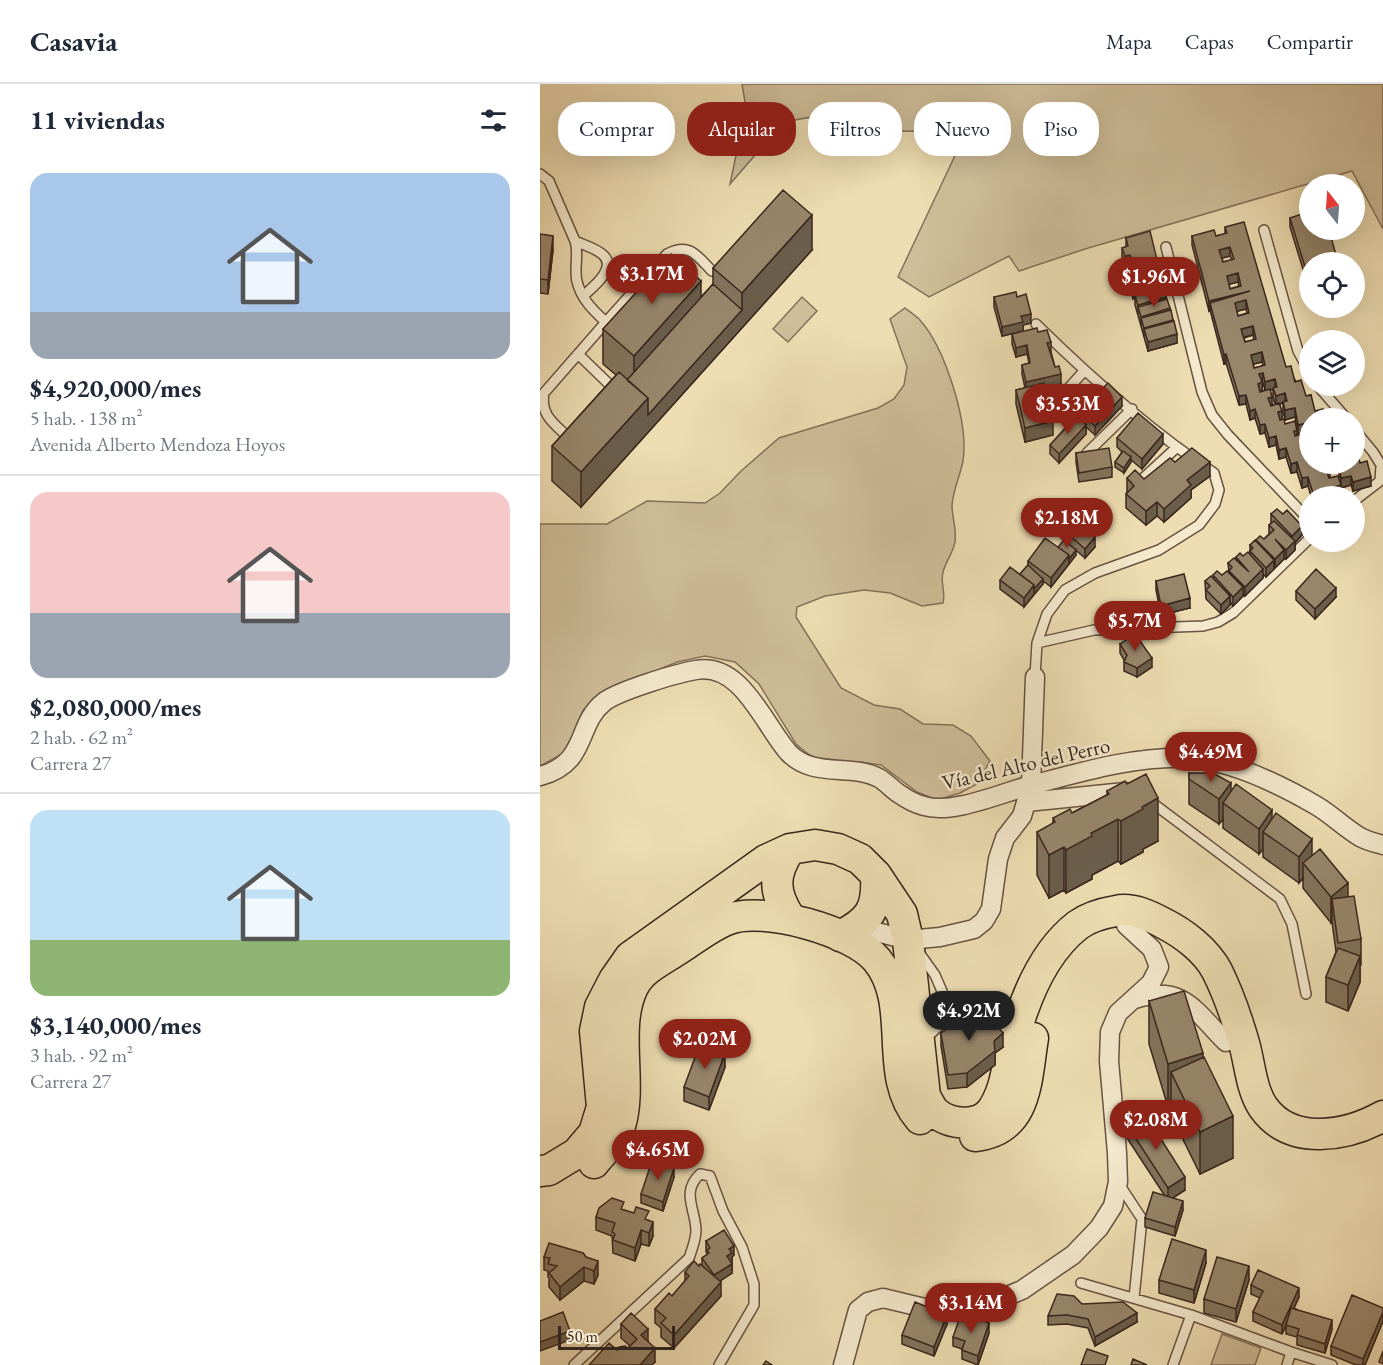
<!DOCTYPE html>
<html lang="es">
<head>
<meta charset="utf-8">
<style>
	:root { --surface:#fff; --page:#f6f6f7; --text:#1f2937; --muted:#747a83; --line:#e0e1e3; --accent:#8f2418 }
	body { margin:0; font-family:"EB Garamond",serif; background:var(--page); color:var(--text); height:100vh; display:flex; flex-direction:column; font-size:22px; white-space:nowrap }
	* { box-sizing:border-box; margin:0 }
	p { font-size:20px; color:var(--muted) }
	.icon { flex:none; width:33px; height:33px; fill:none; stroke:currentColor; stroke-width:2; stroke-linecap:round; stroke-linejoin:round }
	.map { position:relative; flex:1; overflow:hidden }
	.details { display:flex; flex-direction:column; background:var(--surface); width:540px }
	.details>* { flex:none }
	.top-card { position:absolute; left:18px; top:18px; width:570px; height:54px; display:flex; gap:12px }
	.needle { width:39px; rotate:343deg }
	.fabs { position:absolute; left:759px; top:90px; display:grid; gap:12px }
	.fabs a { display:grid; place-items:center; width:66px; height:66px; border-radius:50%; background:var(--surface); box-shadow:0 6px 24px #0002; font-size:30px }
	.scale { position:absolute; left:18px; bottom:15px; width:117px; box-sizing:border-box; padding-left:6px; border:3px solid #3a271e; border-top:0; font-size:16px; line-height:21px; white-space:nowrap; color:#3a271e; -webkit-text-stroke:4px #f4e9cd; paint-order:stroke }
	.price { position:absolute; translate:-50% -51px; padding:0 14px; border-radius:21px; background:var(--accent); color:#fff; font-size:20px; line-height:39px; filter:drop-shadow(0 2px 3px #0008) }
	.price::after { content:''; position:absolute; left:50%; top:36px; width:18px; height:14px; margin-left:-9px; background:inherit; clip-path:polygon(0 0,100% 0,50% 100%) }
	.price.selected { background:#222; color:#fff }
	ul { padding:0; list-style:none }
	li { display:grid; align-content:center; gap:12px; height:318px; padding:0 30px }
	li+li { border-top:2px solid var(--line) }
	li span { display:grid; place-items:center; height:186px; border-radius:18px; color:#555 }
	li>.icon { margin-inline-start:auto }
	span .icon { width:108px; height:108px; fill:#fffc; stroke-width:1 }
	li b { font-size:26px }
	h2 { display:flex; justify-content:space-between; align-items:center; height:72px; padding:0 30px; font-size:26px }
	.chip { padding:0 21px; border-radius:24px; background:var(--surface); box-shadow:0 6px 24px #0002; font-size:21px; line-height:54px }
	.chip.selected { background:var(--accent); color:#fff }
	header { display:flex; align-items:center; gap:36px; box-sizing:border-box; height:84px; padding:0 30px; background:var(--surface); border-bottom:2px solid var(--line) }
	header strong { font-size:28px }
	nav { display:flex; gap:33px; margin-inline-start:auto; font-size:21px }
	main { display:flex; flex:1; min-height:0 }
	.map>svg:first-child { display:block }
</style>
</head>
<body>
<header>
<strong>Casavia</strong>
<nav><a>Mapa</a><a>Capas</a><a>Compartir</a></nav>
</header>
<main>
<section class="details">
<h2>11 viviendas<svg class="icon" aria-label="filters" viewBox="0 0 24 24"><path d="M4 7h16M4 17h16"/><circle cx="9" cy="7" r="2"/><circle cx="15" cy="17" r="2"/></svg></h2>
<ul>
<li><span style="background:linear-gradient(#a9c7e8 75%,#9aa5b1 0)"><svg class="icon" aria-label="home" viewBox="0 0 24 24"><path d="M3 11l9-7 9 7M6 9v11h12V9"/></svg></span><div><b>$4,920,000/mes</b><p>5 hab. · 138 m²</p><p>Avenida Alberto Mendoza Hoyos</p></div></li>
<li><span style="background:linear-gradient(#f6c9c9 65%,#9aa5b1 0)"><svg class="icon" aria-label="home" viewBox="0 0 24 24"><path d="M3 11l9-7 9 7M6 9v11h12V9"/></svg></span><div><b>$2,080,000/mes</b><p>2 hab. · 62 m²</p><p>Carrera 27</p></div></li>
<li><span style="background:linear-gradient(#bfe0f5 70%,#8fb573 0)"><svg class="icon" aria-label="home" viewBox="0 0 24 24"><path d="M3 11l9-7 9 7M6 9v11h12V9"/></svg></span><div><b>$3,140,000/mes</b><p>3 hab. · 92 m²</p><p>Carrera 27</p></div></li>
</ul>
</section>
<div class="map">
<svg width="843" height="1281" viewBox="0 0 843 1281">
	<rect width="100%" height="100%" fill="#eeddb2"/>
	<filter id="stains"><feTurbulence type="fractalNoise" baseFrequency=".00333" numOctaves="4"/><feColorMatrix values="0 0 0 0 .2 0 0 0 0 .09 0 0 0 0 .02 0 0 0 .5 -.17"/></filter>
	<radialGradient id="worn" r=".72"><stop offset=".6" stop-color="#630" stop-opacity="0"/><stop offset="1" stop-color="#630" stop-opacity=".3"/></radialGradient>
	<path fill="#cfbe99" stroke="#84725c" stroke-width="1.5" d="M202,0H843V145L812,87L545,165L479,187L469,172L389,213L358,193L426,48L288,46V30L244,38L190,100L206,24Z
		M262,213L277,227L248,258L233,245Z
		M365,224C369,227 375,231 379,235C405,263 429,339 423,377C420,392 413,406 412,421C412,434 417,446 415,458C413,469 406,477 403,488C400,499 406,508 403,519L382,522L350,509L324,506L285,512L257,523L256,533L301,604L334,621L360,625L383,640L413,641L431,652L450,677L437,700L420,709L397,716L377,708L341,681L320,678L292,680L273,674L256,660L219,600L195,578L165,572L137,578L73,605L43,626L35,648L22,670L0,682V440H67L107,417L165,419L180,409L201,387L239,354L338,324L354,315L364,301L367,283L350,235Z
		M682,1250L721,1264L715,1281H671Z"/>
	<g fill="none" stroke-linecap="round" stroke-linejoin="round">
		<g stroke="#675443" stroke-width="12">
			<path id="lane" d="M0,90L9,97L35,157C38,167 36,176 36,186C35,208 50,224 66,238L4,309C0,330 13,339 27,352
				M724,146L758,267L770,289
				M35,157C44,161 55,164 62,170C79,183 52,204 43,212
				M626,163L662,308L672,331L688,351L770,437
				M66,238L127,170C150,158 157,172 172,187
				M38,270L74,305
				M778,302L806,334
				M510,325L544,287
				M814,345L833,368L841,381L840,397L814,417
				M547,369L592,325
				M598,399L636,364
				M497,559L554,546L663,542L678,538L693,529L770,454
				M495,593L497,559L507,530L525,506L555,489L619,466L659,441L675,420L679,406L674,389C610,347 551,294 496,240
				M610,717L740,815L752,840L766,910
				M378,867L395,891L420,949
				M386,954L411,931
				M579,1100L602,1135L594,1214
				M541,1199L651,1231L751,1268L792,1281
				M34,1281L149,1174C152,1165 156,1156 156,1146C155,1124 141,1108 160,1090L170,1092L183,1127L202,1163L214,1200V1221L179,1281
				M633,1281L651,1231
				M747,1281L751,1268"/>
		</g>
		<g stroke="#675443" stroke-width="21">
			<path id="street" d="M0,692C49,679 35,641 64,618C78,607 137,589 156,586C201,578 223,639 248,668C273,695 310,679 339,694C346,698 352,705 358,709C365,714 376,720 384,722C413,731 463,708 492,701C541,688 599,671 650,674C692,677 741,701 777,722C792,731 805,744 820,753C827,757 836,759 843,761
				M487,718L585,708
				M317,843L368,856L400,853L434,845L444,837L451,825L458,775L465,754L482,732L491,701L495,593
				M595,915C643,900 655,927 686,958
				M303,1281L318,1226L328,1218L343,1214L397,1227L423,1228L450,1219L482,1206L533,1171L559,1144L573,1122L578,1098L577,1069L569,977L570,948L578,929L611,899L619,883L612,865L586,841"/>
		</g>
		<g stroke="#3a271e" stroke-width="33">
			<path id="primary" d="M250,834C233,807 233,791 250,765
				M300,852C330,837 338,825 336,791
				M435,1052C488,1046 486,996 493,954
				M54,1079C63,1068 75,1056 80,1042C93,999 73,944 93,903C101,886 119,878 134,868C151,858 171,841 189,835C223,822 314,847 337,876C374,921 341,991 380,1035
				M0,1087L9,1086L37,1069L54,1049L62,1023L55,947L60,923L74,896L90,873L226,776L250,765L275,761L298,765L320,775L336,791L362,830L368,856L385,1012C388,1017 391,1024 395,1028C409,1041 440,1044 452,1026C466,1006 467,981 473,958C484,916 503,868 538,841C549,833 564,829 576,827C592,823 610,832 623,839C643,849 666,866 677,887C688,909 697,935 704,959C710,980 711,1005 723,1023C751,1063 807,1052 843,1032"/>
		</g>
		<use href="#lane" stroke="#f4e9cd" stroke-width="9"/>
		<use href="#street" stroke="#f4e9cd" stroke-width="18"/>
		<use href="#primary" stroke="#eeddb2" stroke-width="30"/>
	</g>
	<path fill="#83735c" stroke="#3a271e" stroke-width="1.5" fill-rule="evenodd" d="M767,129L798,178H770V208L750,143V134L763,133L767,132Z
		M685,143L746,283L766,312L771,311L768,363L766,354V348L758,351L757,347V352L767,366L770,380L820,379L831,402L813,407L811,401L801,404V402V410L792,412H771L768,402L762,404L757,388L751,389L746,373L739,375L736,361L729,363L725,349L720,350L715,334L710,336L706,320L699,321L686,279L684,280L670,226L669,227L652,161V152H676L685,150ZM690,172L692,176L683,178L682,174ZM698,198L699,202L690,205L689,200ZM706,225L707,229L698,232L697,227ZM713,251L714,256L705,258L704,254ZM722,278L723,282L714,284L713,280ZM722,299H723L725,306L722,307ZM733,305V313L735,321H732L730,306ZM743,319V328L745,336L755,333L757,346L745,340L742,336L740,320ZM799,387V393L790,394V388V389Z
		M0,150L13,166L8,210L0,209Z
		M586,154L626,215L633,237L637,259L608,267L595,221V214L593,215L588,196V186L592,185L590,180L585,182L582,173V164L586,163Z
		M272,166L41,423L12,397V362L76,291L63,280V245L161,213L173,200V184Z
		M454,213H477L491,239L483,241V247L462,252L454,223Z
		M498,248L511,268L515,283L521,300L504,303L513,351L485,358L476,320V306L485,304L482,290V281L489,279L487,270L476,273L472,260V250Z
		M549,318L582,322L555,351L546,343V350L519,379L510,370V361L535,333L533,331V322Z
		M577,354L623,360L602,385L591,376V378L584,389L575,383V378L582,368L577,363Z
		M536,369L572,383V393L539,398L536,378Z
		M635,378L670,392L651,406V414L624,438L617,432L606,441L586,424V410L587,408V394L604,395Z
		M731,430L762,451L755,459V466L746,475L744,474V475L735,484L734,482V485L726,493L723,490V494L705,512L703,510V512L693,522L690,518V521L681,530L666,515L665,497L673,494V491H682L689,489L688,479L696,475V473L703,472L710,470V461L716,457V456L724,455L729,450V441L731,439Z
		M520,443L555,463L545,474L520,453Z
		M518,463L536,471L511,503L503,497V500L484,523L460,505V496L480,490L488,481V477Z
		M616,497L650,524L621,531L616,506Z
		M756,507L796,513L775,535L756,516Z
		M580,560L612,583L597,593L584,587V576L580,569Z
		M649,689L691,708L732,734L772,771L808,813L821,855V881H820V898L808,927L786,918V893L796,868L792,838L791,839L763,804V794L759,799L723,773V765L719,770L683,744V735L679,740L649,720Z
		M567,707L618,757L603,765V768L581,780L578,777L552,791V795L526,809L524,806L509,814L497,791V748L513,740V734L532,729L567,711Z
		M609,917L663,973L693,1074L660,1090L631,1031V1022L628,1023L609,960Z
		M401,949L463,963L455,969V981L427,1003L408,1005L401,962Z
		M185,983L169,1026L144,1017V1003Z
		M587,1041L645,1106L633,1114L643,1126L635,1152L605,1143V1134L625,1112L587,1054Z
		M134,1093L123,1127L101,1119V1110Z
		M84,1126L109,1137L113,1152L109,1162L101,1160L95,1177L73,1169L72,1152L56,1146V1133Z
		M166,1157L194,1171L192,1173V1189L179,1197L181,1212L134,1264L121,1253V1244L115,1239V1225L132,1212L145,1197V1188L159,1182H162V1174L167,1171L166,1167Z
		M43,1169L58,1191L54,1200L44,1197L20,1216L9,1203V1194L8,1193V1187L4,1186V1173Z
		M666,1179L654,1219L619,1209V1196Z
		M709,1196L696,1238L664,1229V1215Z
		M711,1201L759,1213L754,1224L792,1245L785,1269L757,1261V1253L746,1250V1242L742,1250L713,1237V1228L720,1214L711,1210Z
		M542,1220L597,1238L555,1262L548,1244L527,1240L508,1241V1232Z
		M843,1224V1237L825,1281H816L791,1271V1262Z
		M81,1240L108,1257L115,1278L77,1266L88,1264L90,1262L81,1254Z
		M407,1240L394,1272L362,1260V1251Z
		M449,1249L438,1281L422,1275V1265L413,1262V1253Z"/>
	<path fill="#6a5e4b" stroke="#3a271e" stroke-width="1.5" d="M272,131V166L41,423V388L108,314L202,226V209Z
		M13,152V166L8,210V196Z
		M690,163V172L679,175V166Z
		M590,171V180L585,182V172Z
		M698,189V198L687,201V192Z
		M161,197V232L94,307V272Z
		M600,204V213L595,212V214L593,215V205Z
		M710,207L706,217V225L695,228L670,219V226L669,227V217Z
		M626,213V222L598,223V230V221Z
		M630,224V233L601,234V242V233Z
		M491,230V239L483,241V247L462,252V243L481,232Z
		M633,236V245H604V253V244Z
		M713,242V251L701,254V245Z
		M637,250V259L608,267V258Z
		M511,258V268H507V259Z
		M487,261V270L476,273V264Z
		M722,268V278L711,281V271Z
		M686,270V279L684,280V271Z
		M723,289L722,308L718,309L719,290Z
		M521,290V300L486,307V298Z
		M735,295V305L725,307V298Z
		M745,309V318L736,321V312Z
		M706,311V320L699,321V312Z
		M582,313V322L555,351V342Z
		M732,313V322L728,323V314Z
		M755,324V333L745,336V326Z
		M715,325V334L710,336V327Z
		M742,327V336L738,337V328Z
		M513,337V351L485,358V344Z
		M767,339V348L766,344V348L758,351V341Z
		M725,340V349L720,350V341Z
		M546,341V350L519,379V370Z
		M623,350V360L602,385V375Z
		M736,352V361L729,363V354Z
		M746,364V373L739,375V366Z
		M591,373V378L584,389V384Z
		M670,378V392L651,406V414L624,438V425L647,396Z
		M757,378V388L751,389V380Z
		M790,380H800V387L790,389Z
		M811,392V401L801,404V394Z
		M768,393V402L762,404V394Z
		M831,393V402L813,407V398Z
		M801,401V410L792,412H773V409Z
		M617,418V432L606,441V427Z
		M762,442V451L755,459V466L746,475V466L752,459V452Z
		M555,453V463L545,474V465Z
		M536,466V471L529,480V475Z
		M744,466V475L735,484V475Z
		M529,471V480L511,503V494Z
		M734,476V485L726,493V484Z
		M723,485V494L705,512V503Z
		M503,495V500L494,510V505Z
		M494,501V510L484,523V514Z
		M703,503V512L693,522V513Z
		M796,504V513L775,535V525Z
		M690,512V521L681,530V521Z
		M650,514V524L621,531V522Z
		M612,574V583L597,593V584Z
		M691,699V724L683,719V735L679,740V715Z
		M618,714V757L603,765V768L581,780V737L602,723Z
		M732,726V752L723,748V765L719,770V745Z
		M578,735V777L552,791V795L526,809V766L551,749Z
		M772,755V780L763,779V794L759,799V773Z
		M524,763V806L509,814V771Z
		M808,799V824L792,815V838L791,839V813Z
		M820,872V898L808,927V901Z
		M463,949V963L455,969V981L427,1003V989L454,957Z
		M185,969V983L169,1026V1013Z
		M663,969V1012L631,988V1022L628,1023V980Z
		M693,1032V1074L660,1090V1048Z
		M134,1084V1093L123,1127V1118Z
		M645,1093V1106L628,1117V1104Z
		M643,1117V1126L635,1152V1143Z
		M113,1138V1152L109,1162V1149Z
		M101,1146V1160L95,1177V1164Z
		M194,1162V1171L192,1173V1179L187,1182V1172L189,1165Z
		M666,1166V1179L654,1219V1206Z
		M58,1177V1191L54,1200V1187Z
		M192,1180V1189L174,1201V1191Z
		M709,1182V1196L696,1238V1225Z
		M44,1183V1197L20,1216V1203Z
		M181,1198V1212L134,1264V1251Z
		M759,1204V1213L742,1250V1241Z
		M843,1228V1237L825,1281H823V1275Z
		M597,1229V1238L555,1262V1253Z
		M407,1231V1240L394,1272V1263Z
		M792,1236V1245L785,1269V1260Z
		M449,1239V1249L438,1281V1272Z
		M108,1245V1258L101,1251Z
		M30,1247V1256L0,1267V1258Z
		M115,1264V1278L112,1281H100Z"/>
	<path fill="#98866b" stroke="#3a271e" stroke-width="1.5" fill-rule="evenodd" d="M243,106L272,131L202,209L173,184Z
		M770,128V146H789L798,178H770V199L750,134L762,130L763,133L768,132L767,129Z
		M704,138L746,283L751,282L755,298L761,296L766,312L771,311L775,327L783,325L786,334H770V353L768,354L766,344H768L767,339L758,341L755,324L745,326L743,318L747,317L745,309L736,312L733,304L737,303L735,295L725,298L723,289L719,290L722,298L718,300L720,308L730,305L732,313L728,314L731,322L739,319L742,327L738,328L740,336L744,335L745,340L755,337L757,347H754L755,352L765,349L767,366L770,365V380H788L790,387L787,388L789,394L798,392L801,401L773,409L768,393L762,394L757,378L751,380L746,364L739,366L736,352L729,354L725,340L720,341L715,325L710,327L706,311L699,312L686,270L684,271L670,219L710,207L669,217L652,152L674,146L676,152L687,149L685,143ZM690,163L694,175L683,178L679,166ZM698,189L701,202L690,205L687,192ZM706,216L709,229L698,232L695,219ZM713,242L716,255L705,258L701,245ZM722,268L725,281L714,284L711,271Z
		M610,147L626,213L598,221L595,212L602,210L600,204L593,205L588,186L595,184L590,171L585,172L582,164L588,162L586,154Z
		M0,150L13,152L8,196L0,195Z
		M131,170L161,197L94,272L63,245Z
		M173,200L202,226L108,331V314L87,296Z
		M476,208L477,213L486,210L491,230L481,232L483,238L462,243L454,213Z
		M627,215L630,224L601,233L598,223Z
		M631,226L633,236L604,244L601,234Z
		M634,237L637,250L608,258L604,245Z
		M497,244L498,248L507,246L511,258L507,259L515,283L519,282L521,290L486,298L482,281L490,279L487,261L476,264L472,250Z
		M79,288L108,314L41,388L12,362Z
		M504,299L513,337L485,344L476,306Z
		M568,299L582,313L555,342L533,322L542,311L549,318Z
		M598,329L623,350L602,375L577,354Z
		M537,332L546,341L519,370L510,361Z
		M816,363L820,379L827,377L831,393L813,398L811,392L801,394L799,385L802,384L800,380H814V364Z
		M569,364L572,383L539,389L536,369Z
		M652,364L670,378L647,396L651,401L624,425L617,418L606,427L586,410L594,402L587,394L595,386L604,395L630,374L635,378Z
		M583,367L591,373L584,384L575,378Z
		M737,425L743,430L747,426L762,442L752,452L731,430Z
		M531,432L555,453L545,465L520,443Z
		M734,437L755,457L746,466L735,455L744,466L735,475L716,456L720,452L724,455L734,446L729,441Z
		M505,454L529,471L511,494L488,477Z
		M524,456L536,466L529,475V471L518,463Z
		M715,456L734,476L726,484L710,467L713,464L710,461Z
		M708,468L723,485L705,503L689,487L692,483L688,479L694,474L709,488L696,473L700,469L703,472Z
		M488,481L503,495L494,505V501L480,490Z
		M470,483L494,501L484,514L460,496Z
		M776,485L796,504L775,525L756,507Z
		M677,487L682,491L687,487L703,503L693,513L673,491Z
		M644,490L650,514L621,522L616,497Z
		M671,492L690,512L681,521L666,506L670,502L665,497Z
		M595,550L612,574L597,584L584,578L587,571L580,560Z
		M649,689H673L691,699L679,715L649,695Z
		M606,690L618,714L602,723L603,725L581,737L578,735L551,749L552,752L526,766L524,763L509,771L497,748L515,738L513,734L530,725L532,729L569,710L567,707L585,697L587,700Z
		M696,700L732,726L719,745L683,719Z
		M736,729L772,755L759,773L723,748Z
		M780,765L808,799L791,813L763,779Z
		M814,812L821,855L798,859L792,815Z
		M798,864L820,872L808,901L786,893Z
		M644,907L663,969L628,980L609,917Z
		M440,923L463,949L454,957L455,967L427,989L408,991L401,949Z
		M160,960L185,969L169,1013L144,1003Z
		M664,973L693,1032L660,1048L631,988Z
		M605,1030L645,1093L628,1104L587,1041Z
		M112,1077L134,1084L123,1118L101,1110Z
		M613,1108L643,1117L635,1143L605,1134Z
		M72,1114L84,1118L81,1125L94,1129L96,1123L109,1127L105,1135L113,1138L109,1149L101,1146L95,1164L73,1156L75,1150L72,1148L75,1139L56,1133L59,1124Z
		M184,1146L194,1162L189,1165L192,1169L187,1172L192,1180L174,1191L162,1174L169,1169L167,1166L170,1164L166,1157Z
		M632,1155L666,1166L654,1206L619,1196Z
		M9,1159L43,1169L46,1173L58,1177L54,1187L44,1183L20,1203L9,1189L17,1182L8,1180L10,1174L4,1173Z
		M677,1173L709,1182L696,1225L664,1215Z
		M154,1177L159,1182L160,1180L181,1198L134,1251L121,1239L126,1234L115,1225L129,1209L132,1212L149,1192L145,1188Z
		M718,1186L759,1204L742,1241L713,1228L723,1207L711,1201Z
		M517,1210L534,1212L542,1220L583,1218L597,1229L555,1253L548,1235L527,1231L508,1232Z
		M812,1211L843,1224V1228L823,1275L791,1262Z
		M375,1218L407,1231L394,1263L362,1251Z
		M751,1224L792,1236L785,1260L757,1251L759,1245L746,1241Z
		M23,1228L30,1247L0,1258V1237Z
		M91,1229L108,1245L101,1251L115,1264L100,1281H49L69,1259L77,1266L79,1263L85,1262L88,1264L97,1255L81,1240Z
		M421,1230L449,1239L438,1272L422,1266L425,1257L413,1253Z
		M547,1265L568,1272L565,1281H541Z
		M843,1267V1280L839,1278Z
		M593,1275L607,1281H591Z
		M226,1277L232,1281H223Z"/>
	<g text-anchor="middle" stroke-width="5" stroke-linejoin="round" paint-order="stroke">
		<g font-size="21" fill="#3a271e" stroke="#f4e9cd">
			<text transform="translate(486 680) rotate(-13)" y="7">Vía del Alto del Perro</text>
		</g>
	</g>
	<rect width="100%" height="100%" filter="url(#stains)"/>
	<rect width="100%" height="100%" fill="url(#worn)"/>
</svg>
<div class="fabs">
<a><svg class="needle" viewBox="-14 -14 28 28"><path d="M0-13l5 13h-10z" fill="#e53935"/><path d="M0 13l5-13h-10z" fill="#747a83"/></svg></a>
<a><svg class="icon" aria-label="locate" viewBox="0 0 24 24"><circle cx="12" cy="12" r="6"/><path d="M12 2v4M12 18v4M2 12h4M18 12h4"/></svg></a>
<a><svg class="icon" aria-label="layers" viewBox="0 0 24 24"><path d="M12 4l9 5-9 5-9-5zM3 14l9 5 9-5"/></svg></a>
<a>+</a>
<a>−</a>
</div>
<div class="scale">50 m</div>
<b class="price" style="left:112px;top:221px">$3.17M</b>
<b class="price" style="left:614px;top:224px">$1.96M</b>
<b class="price" style="left:528px;top:351px">$3.53M</b>
<b class="price" style="left:527px;top:465px">$2.18M</b>
<b class="price" style="left:595px;top:568px">$5.7M</b>
<b class="price" style="left:671px;top:699px">$4.49M</b>
<b class="price selected" style="left:429px;top:958px">$4.92M</b>
<b class="price" style="left:165px;top:986px">$2.02M</b>
<b class="price" style="left:616px;top:1067px">$2.08M</b>
<b class="price" style="left:118px;top:1097px">$4.65M</b>
<b class="price" style="left:431px;top:1250px">$3.14M</b>
<div class="top-card">
<a class="chip">Comprar</a>
<a class="chip selected">Alquilar</a>
<a class="chip">Filtros</a>
<a class="chip">Nuevo</a>
<a class="chip">Piso</a>
</div>
</div>
</main>
</body>
</html>
